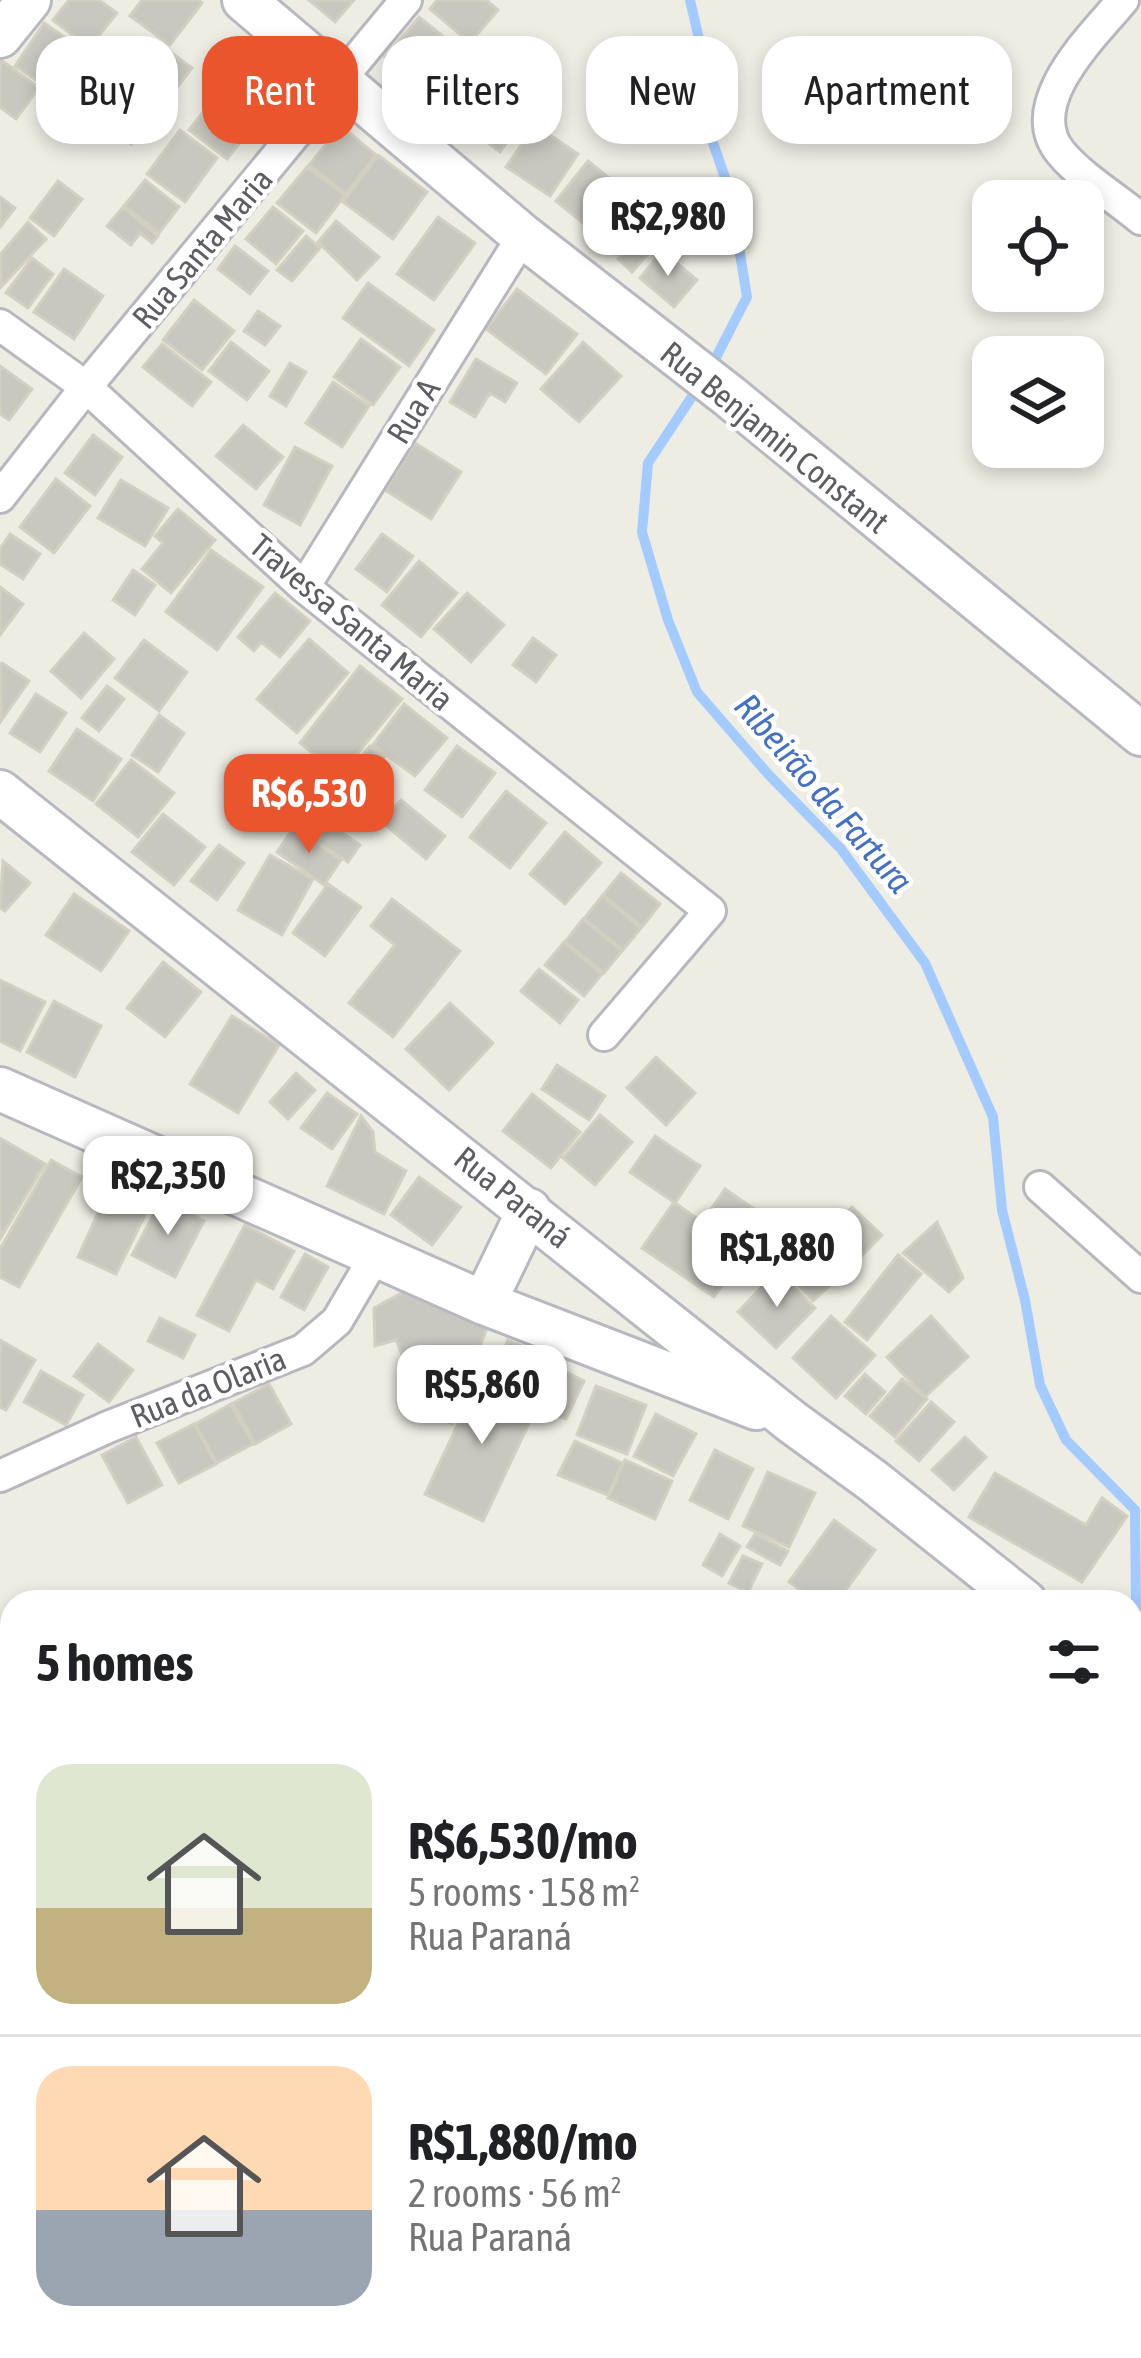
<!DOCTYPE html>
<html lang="en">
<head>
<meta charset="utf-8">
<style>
	:root { --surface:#fff; --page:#f6f6f6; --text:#202124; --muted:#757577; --line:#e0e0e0; --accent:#eb552d }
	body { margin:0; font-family:"Asap Condensed",sans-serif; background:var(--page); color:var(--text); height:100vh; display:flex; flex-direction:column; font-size:45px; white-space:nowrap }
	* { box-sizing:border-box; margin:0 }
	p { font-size:39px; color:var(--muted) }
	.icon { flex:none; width:66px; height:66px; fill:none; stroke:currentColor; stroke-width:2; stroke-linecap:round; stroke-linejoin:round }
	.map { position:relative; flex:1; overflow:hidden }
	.details { position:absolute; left:0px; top:1590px; width:1143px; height:768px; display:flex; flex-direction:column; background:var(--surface); border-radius:36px 36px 0 0; box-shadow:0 6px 18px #0003 }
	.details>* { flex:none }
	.guide { position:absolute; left:36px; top:36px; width:1071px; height:108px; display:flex; gap:24px }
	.tools { position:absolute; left:972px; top:180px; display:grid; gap:24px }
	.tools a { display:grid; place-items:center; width:132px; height:132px; border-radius:24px; background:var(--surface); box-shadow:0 6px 18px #0003; font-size:60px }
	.price { position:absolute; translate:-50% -102px; padding:0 27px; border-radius:24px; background:#fff; color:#222; font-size:39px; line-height:78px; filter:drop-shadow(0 3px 6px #0008) }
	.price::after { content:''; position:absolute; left:50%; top:72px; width:36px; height:27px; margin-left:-18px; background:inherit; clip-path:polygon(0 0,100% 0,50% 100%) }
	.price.current { background:var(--accent); color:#fff }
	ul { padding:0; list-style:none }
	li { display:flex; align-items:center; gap:36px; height:300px; padding:0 36px }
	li+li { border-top:3px solid var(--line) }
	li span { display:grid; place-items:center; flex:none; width:336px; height:240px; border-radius:36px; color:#555 }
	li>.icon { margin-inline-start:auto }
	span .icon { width:144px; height:144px; fill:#fffc; stroke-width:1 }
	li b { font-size:51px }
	h2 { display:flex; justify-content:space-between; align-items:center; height:144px; padding:0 36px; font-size:51px }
	.tag { padding:0 42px; border-radius:36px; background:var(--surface); box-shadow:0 6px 18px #0003; font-size:42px; line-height:108px }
	.tag.current { background:var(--accent); color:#fff }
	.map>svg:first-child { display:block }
</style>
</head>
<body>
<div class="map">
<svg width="1141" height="2358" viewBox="0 0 1141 2358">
	<rect width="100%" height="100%" fill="#eeede4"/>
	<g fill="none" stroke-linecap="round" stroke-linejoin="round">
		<path stroke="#a3cbff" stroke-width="10" d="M690,0L703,56V96L712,140L730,192L747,297L709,371
			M699,386L648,463L642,532L668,620L697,692L768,774L841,849L925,963L993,1117L1002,1210L1025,1300L1040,1385L1066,1440L1135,1510L1136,1609
			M1113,2358L1115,2346"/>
	</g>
	<path fill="#c9c8c0" stroke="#d3d0c2" stroke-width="3" d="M69,0H99L117,13L89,48L53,20Z
		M142,0H198L202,3L170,45L130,16Z
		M309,0H354L335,22Z
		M437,0H486L498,10L470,43L430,9Z
		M419,17L466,55L432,96L385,57Z
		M44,23L86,52L57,94L15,66Z
		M250,43L291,77L256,117L216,84Z
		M130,50L155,69L169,51L192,68L162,107L114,71Z
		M0,59L39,88L16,119L0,107Z
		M133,91L158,110L131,144L106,125Z
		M217,94L255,124L227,159L189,130Z
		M495,98L524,119L500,152L471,130Z
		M535,125L578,154L550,196L506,167Z
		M341,126L376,155L346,194L309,165Z
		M180,130L217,158L185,202L147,174Z
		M378,155L427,192L393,239L343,202Z
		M588,161L628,193L595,233L556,201Z
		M307,167L345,195L316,233L277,203Z
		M145,180L179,207L159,233L124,206Z
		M58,181L82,199L54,236L30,218Z
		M0,197L15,208L0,227Z
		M123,207L158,236L152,243L140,233L131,245L107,226Z
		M273,207L303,231L276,264L246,239Z
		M619,214L637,229L616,254L598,238Z
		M438,217L475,243L434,300L397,274Z
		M336,221L379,257L357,280L318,242Z
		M28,222L46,239L1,287L0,255Z
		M649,223L664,236L632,272L618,259Z
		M306,236L320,248L292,281L277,270Z
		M235,246L268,271L250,294L218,269Z
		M662,251L697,280L674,307L640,278Z
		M32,258L53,274L28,308L6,293Z
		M64,269L103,296L74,339L34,312Z
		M368,283L434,330L409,366L343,318Z
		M517,289L577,334L546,374L486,329Z
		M194,300L234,331L202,370L163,340Z
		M258,311L280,326L265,345L244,331Z
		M361,339L400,367L373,405L334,377Z
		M231,342L269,371L247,400L209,371Z
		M583,342L621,376L579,422L541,389Z
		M162,344L211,382L192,406L143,367Z
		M476,359L517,383L505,402L490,393L475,417L450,402Z
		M290,363L306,372L286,406L270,396Z
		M0,366L32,389L9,420L0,414Z
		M333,382L369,406L342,447L306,423Z
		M243,425L283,457L256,489L216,456Z
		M93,435L122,457L95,495L65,473Z
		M415,443L461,472L431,519L385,490Z
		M295,447L332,466L300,525L264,505Z
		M56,479L90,506L54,553L20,527Z
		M121,480L168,508L145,546L98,518Z
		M178,509L215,540L171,593L142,569L163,543L155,536Z
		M10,534L40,554L23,579L0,564V549Z
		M382,534L413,556L387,592L356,569Z
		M211,550L263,587L217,650L166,612Z
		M419,561L457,593L421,637L382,605Z
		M133,570L155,585L135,615L113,600Z
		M0,587L23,604L0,635Z
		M275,593L310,621L280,657L261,642L254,651L238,637Z
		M467,593L504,625L471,662L434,629Z
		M84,633L114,659L81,698L51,671Z
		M533,638L556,655L536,682L513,665Z
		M309,639L348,673L297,733L257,699Z
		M144,640L187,672L159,711L115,678Z
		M2,663L29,681L1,721L0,665Z
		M360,666L402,699L340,775L300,743Z
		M107,686L124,699L99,731L82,718Z
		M36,694L66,713L40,752L10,733Z
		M404,704L447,738L415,776L373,745Z
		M159,715L184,733L158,772L132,755Z
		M77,729L121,759L93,801L49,771Z
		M370,746L384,757L364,782L349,771Z
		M457,746L495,773L462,817L425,790Z
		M131,760L174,793L138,837L96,804Z
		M506,791L546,823L510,868L470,837Z
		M401,800L445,836L426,859L382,822Z
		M163,814L205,847L174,885L132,852Z
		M329,824L360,845L348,862L317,842Z
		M294,827L341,860L324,885L277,852Z
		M565,832L601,863L565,904L530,874Z
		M219,845L244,863L217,900L191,881Z
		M270,855L313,879L282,935L238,910Z
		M3,861L30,883L5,911L0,908Z
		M621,873L660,904L642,927L603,895Z
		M328,884L361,907L325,956L293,933Z
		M74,894L129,931L101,971L46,935Z
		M602,896L641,928L623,950L584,919Z
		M392,899L460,951L393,1037L349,1003L395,945L371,926Z
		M583,919L622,951L604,973L565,942Z
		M564,942L602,974L584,996L545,965Z
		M163,962L201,992L165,1037L127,1008Z
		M539,969L578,1000L560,1023L521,991Z
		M0,980L45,1002L20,1051L0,1041Z
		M54,1001L101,1026L75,1077L27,1052Z
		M450,1003L493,1043L449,1090L406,1049Z
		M232,1016L279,1045L238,1113L190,1084Z
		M656,1057L695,1093L666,1125L627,1088Z
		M557,1065L605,1096L589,1120L542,1089Z
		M296,1073L315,1090L288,1119L270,1102Z
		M327,1093L357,1114L332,1149L301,1128Z
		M532,1094L580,1132L551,1168L503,1131Z
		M600,1115L632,1142L595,1185L563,1158Z
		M361,1116L373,1132L375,1152L406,1171L384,1214L327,1186Z
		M655,1136L700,1166L675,1203L630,1172Z
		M0,1138L45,1164L0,1239Z
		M51,1160L82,1177L19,1287L0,1277V1249Z
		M419,1177L461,1207L432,1245L391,1215Z
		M725,1189L769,1219L714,1297L642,1248L674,1202L702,1222Z
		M108,1191L148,1209L116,1274L78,1257Z
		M162,1199L204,1221L175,1277L132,1255Z
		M852,1207L882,1235L856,1262L827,1235Z
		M937,1222L963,1278L949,1292L903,1253Z
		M245,1225L294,1251L273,1289L256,1280L229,1331L197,1315Z
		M823,1234L852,1265L813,1301L784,1270Z
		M305,1254L328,1267L304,1310L281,1297Z
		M898,1255L921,1274L867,1340L845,1322Z
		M777,1271L815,1308L776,1348L738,1312Z
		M403,1292L487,1328L451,1423L398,1403L412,1379L396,1340L375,1346L374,1308Z
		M831,1316L875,1355L836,1398L793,1358Z
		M931,1316L968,1357L925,1397L887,1357Z
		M160,1318L195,1335L183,1358L148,1341Z
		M0,1340L35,1360L6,1410L0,1407Z
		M508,1340L551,1359L535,1393L493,1374Z
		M98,1344L133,1370L109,1402L74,1376Z
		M556,1367L584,1381L566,1419L538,1409Z
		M41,1371L83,1395L66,1425L24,1402Z
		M482,1373L540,1400L483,1521L425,1494Z
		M865,1374L885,1392L866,1414L845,1396Z
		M902,1379L927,1399L895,1437L870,1416Z
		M269,1384L291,1424L255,1444L233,1403Z
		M596,1386L646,1405L627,1454L577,1435Z
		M931,1402L954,1422L919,1461L896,1441Z
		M231,1404L253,1444L217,1463L195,1424Z
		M656,1414L696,1434L673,1476L634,1456Z
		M194,1424L216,1464L179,1483L157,1443Z
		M136,1437L162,1485L128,1503L102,1455Z
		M965,1437L986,1457L954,1490L932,1470Z
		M575,1441L622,1463L608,1495L558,1475Z
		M715,1450L753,1469L728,1519L690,1500Z
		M625,1460L672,1481L655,1519L608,1498Z
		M768,1472L815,1493L789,1547L743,1526Z
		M995,1473L1086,1525L1102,1498L1127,1516L1082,1582L969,1517Z
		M834,1520L875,1550L837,1602H817L789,1582Z
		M720,1534L740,1546L722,1576L703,1565Z
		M755,1534L788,1551L780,1565L747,1547Z
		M743,1556L762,1564L748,1592L729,1583Z
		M1141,2300V2340L1131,2328V2309Z
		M544,2346H606L596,2358H559Z
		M744,2346H820L812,2358H760Z"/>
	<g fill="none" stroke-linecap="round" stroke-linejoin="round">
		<g stroke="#b6b8be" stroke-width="36">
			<path id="street" d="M1123,0C1094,35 1020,104 1061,153C1082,178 1116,198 1141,219
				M0,325L86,387L304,587L710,911L604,1035
				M0,497L86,387L406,0
				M304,587L523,236
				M1040,1187L1141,1277
				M0,1476L108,1427L303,1350L337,1321L377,1253
				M0,2033L12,2032
				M0,2345L12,2330
				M670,2346L685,2358
				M473,2358L483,2346"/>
		</g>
		<g stroke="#b7b9c0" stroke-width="48">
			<path id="secondary" d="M244,0L523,236L729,396L1141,734
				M0,36L29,0
				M0,792L792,1422L873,1481L1025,1602
				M0,1089L484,1303L756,1408
				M484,1303L529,1210
				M1131,1684L1141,1691"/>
		</g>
		<use href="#street" stroke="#fff" stroke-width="30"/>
		<use href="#secondary" stroke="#fff" stroke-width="42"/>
	</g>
	<g text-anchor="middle" stroke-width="9" stroke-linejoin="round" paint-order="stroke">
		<g font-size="33" fill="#5c5e64" stroke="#fff">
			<text transform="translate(202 248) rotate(-50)" y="12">Rua Santa Maria</text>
			<text transform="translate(413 411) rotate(-58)" y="12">Rua A</text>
			<text transform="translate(775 437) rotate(39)" y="12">Rua Benjamin Constant</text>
			<text transform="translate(352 622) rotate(40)" y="12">Travessa Santa Maria</text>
			<text transform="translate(513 1197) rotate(39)" y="12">Rua Paraná</text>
			<text transform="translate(208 1387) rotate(-22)" y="12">Rua da Olaria</text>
		</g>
		<g font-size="36" font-style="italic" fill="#4471c4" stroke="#fff">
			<text transform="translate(824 793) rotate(49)" y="13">Ribeirão da Fartura</text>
		</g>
	</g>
</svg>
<div class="tools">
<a><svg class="icon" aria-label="locate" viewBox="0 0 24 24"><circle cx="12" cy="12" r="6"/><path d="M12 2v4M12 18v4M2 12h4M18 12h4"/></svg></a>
<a><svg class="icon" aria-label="layers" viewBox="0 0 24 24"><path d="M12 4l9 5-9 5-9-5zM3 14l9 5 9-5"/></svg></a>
</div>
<b class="price" style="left:668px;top:279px">R$2,980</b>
<b class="price current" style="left:309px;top:856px">R$6,530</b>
<b class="price" style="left:168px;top:1238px">R$2,350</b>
<b class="price" style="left:777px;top:1310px">R$1,880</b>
<b class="price" style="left:482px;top:1447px">R$5,860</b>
<div class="guide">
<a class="tag">Buy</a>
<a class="tag current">Rent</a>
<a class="tag">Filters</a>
<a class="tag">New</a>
<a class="tag">Apartment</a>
</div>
<section class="details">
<h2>5 homes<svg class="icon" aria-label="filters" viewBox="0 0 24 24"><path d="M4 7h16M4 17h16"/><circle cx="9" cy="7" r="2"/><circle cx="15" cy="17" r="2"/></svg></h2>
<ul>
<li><span style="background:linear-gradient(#dfe7d0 60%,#c2b280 0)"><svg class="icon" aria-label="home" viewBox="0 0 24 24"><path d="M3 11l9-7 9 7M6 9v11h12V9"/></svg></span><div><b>R$6,530/mo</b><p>5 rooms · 158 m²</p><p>Rua Paraná</p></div></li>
<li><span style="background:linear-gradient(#ffd9b3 60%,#9aa5b1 0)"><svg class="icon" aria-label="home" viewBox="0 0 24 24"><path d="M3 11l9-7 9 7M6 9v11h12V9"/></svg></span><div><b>R$1,880/mo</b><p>2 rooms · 56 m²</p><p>Rua Paraná</p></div></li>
</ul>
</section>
</div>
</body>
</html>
